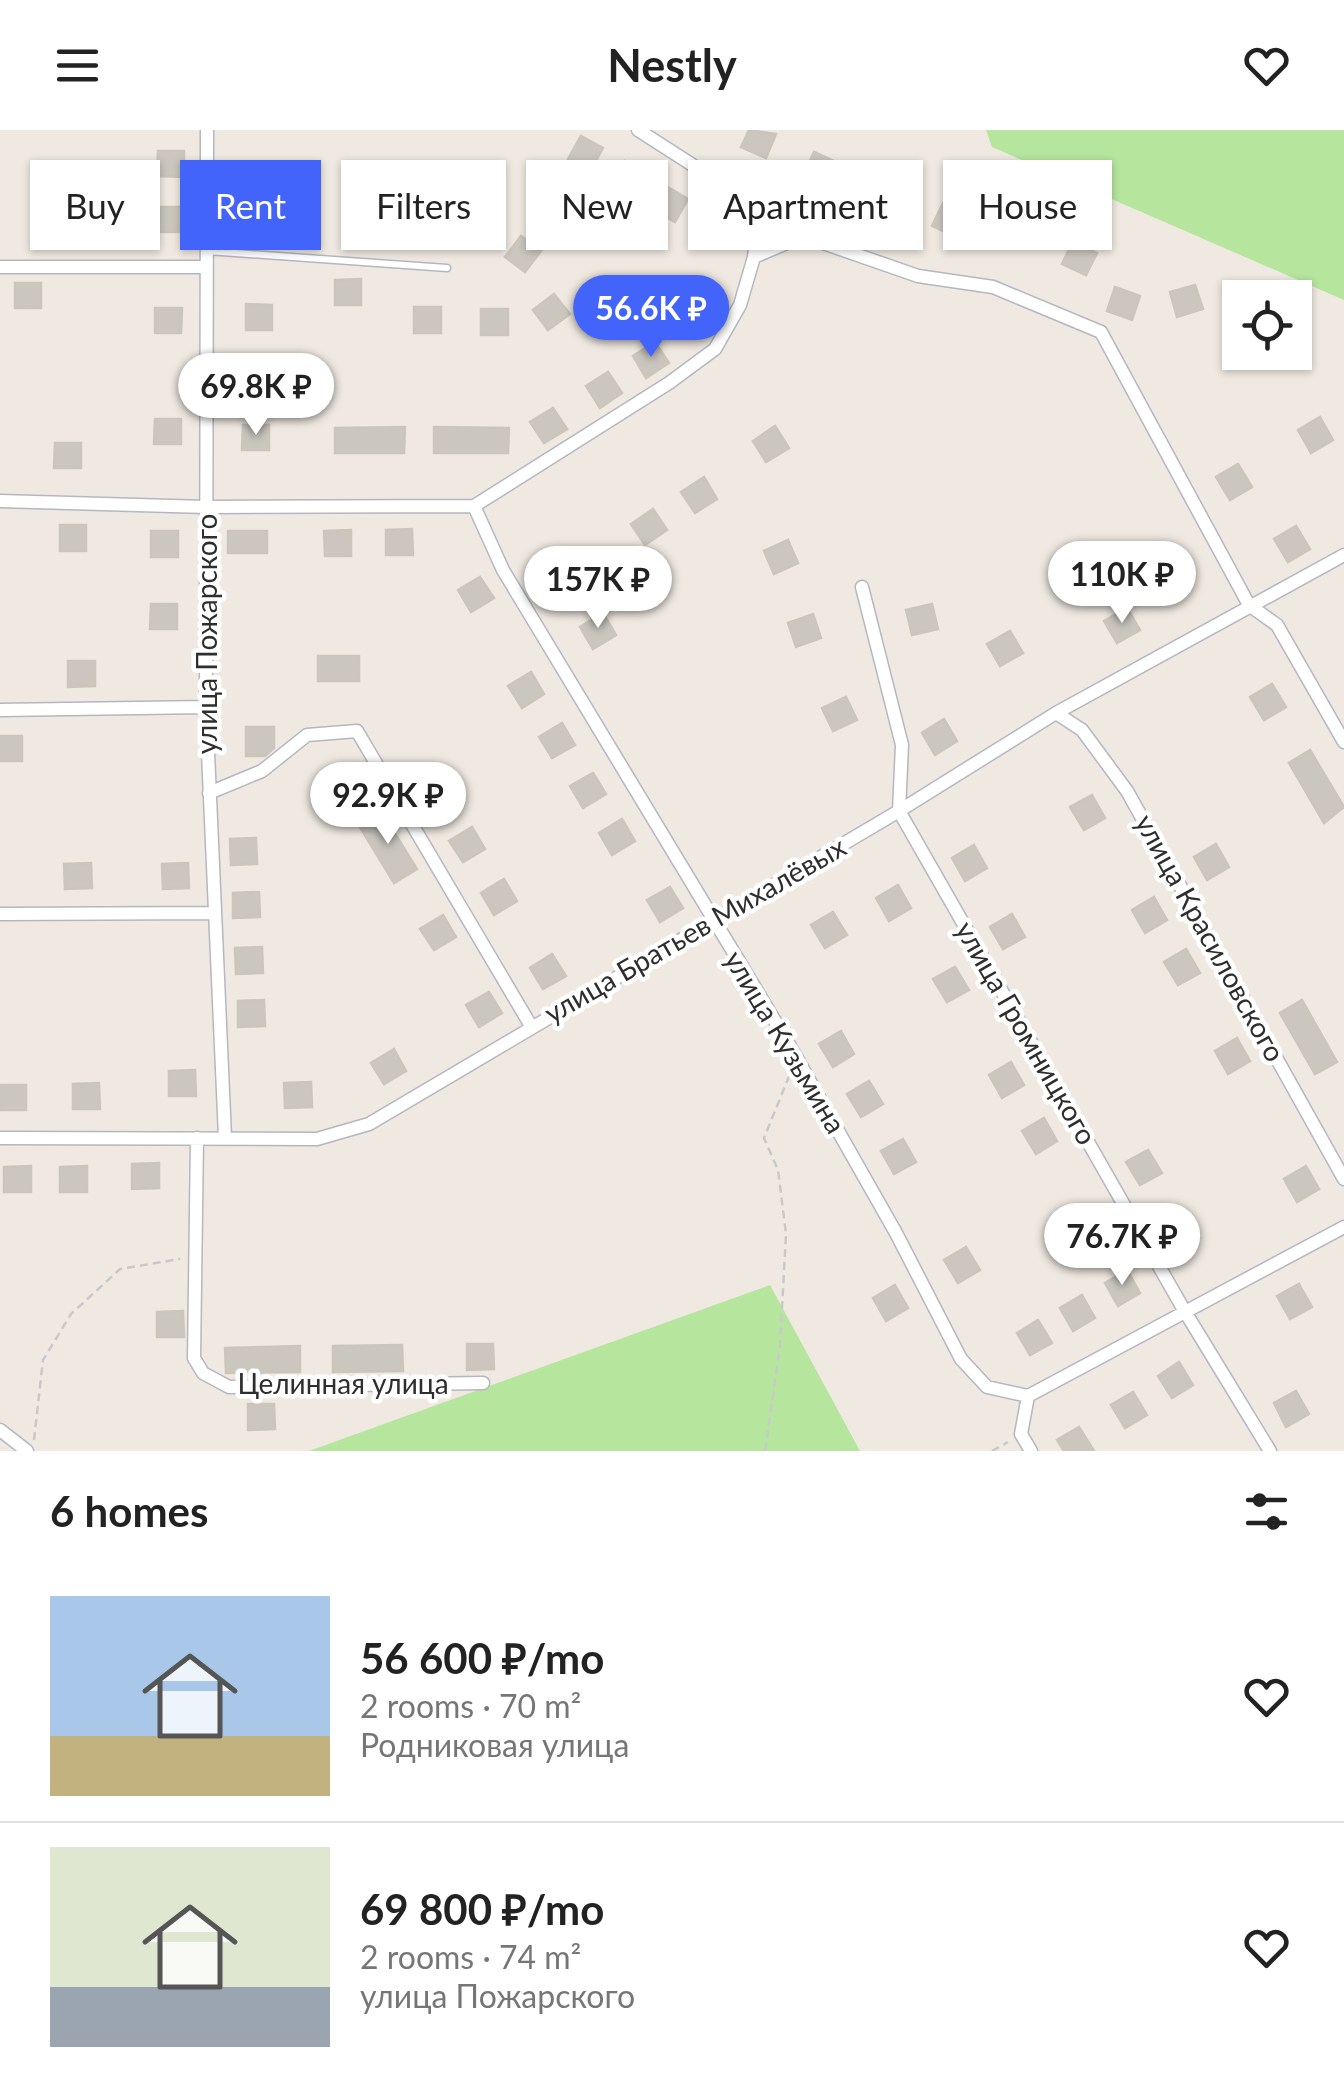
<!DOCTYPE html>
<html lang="en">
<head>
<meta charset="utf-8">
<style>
	:root { --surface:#fff; --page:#f2f2f2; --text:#222; --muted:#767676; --line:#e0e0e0; --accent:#4264fb }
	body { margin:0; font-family:Lato,sans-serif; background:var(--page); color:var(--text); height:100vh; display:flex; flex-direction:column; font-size:38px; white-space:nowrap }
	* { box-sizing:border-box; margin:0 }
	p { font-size:32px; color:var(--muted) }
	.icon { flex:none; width:55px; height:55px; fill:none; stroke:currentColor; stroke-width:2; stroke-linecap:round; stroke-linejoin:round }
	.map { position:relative; height:1321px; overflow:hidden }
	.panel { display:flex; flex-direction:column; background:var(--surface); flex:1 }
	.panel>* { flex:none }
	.banner { position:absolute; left:30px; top:30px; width:1285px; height:90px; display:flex; gap:20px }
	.fabs { position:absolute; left:1222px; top:150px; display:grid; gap:20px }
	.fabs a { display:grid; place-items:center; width:90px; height:90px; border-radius:0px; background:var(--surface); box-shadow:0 2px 8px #0004; font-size:50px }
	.price { position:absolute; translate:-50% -85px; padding:0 22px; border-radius:35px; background:#fff; color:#222; font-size:32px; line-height:65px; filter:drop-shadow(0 2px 5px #0008) }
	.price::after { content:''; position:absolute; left:50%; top:60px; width:30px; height:22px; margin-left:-15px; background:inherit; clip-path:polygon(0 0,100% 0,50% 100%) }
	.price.current { background:var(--accent); color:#fff }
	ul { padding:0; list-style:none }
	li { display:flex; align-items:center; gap:30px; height:250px; padding:0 50px }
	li+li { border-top:2px solid var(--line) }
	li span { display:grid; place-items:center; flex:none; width:280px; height:200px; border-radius:0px; color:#555 }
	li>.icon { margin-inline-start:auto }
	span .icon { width:120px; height:120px; fill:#fffc; stroke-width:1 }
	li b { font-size:42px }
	h2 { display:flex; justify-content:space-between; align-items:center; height:120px; padding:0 50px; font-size:42px }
	.chip { padding:0 35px; border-radius:0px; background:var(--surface); box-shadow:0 2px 8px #0004; font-size:35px; line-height:90px }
	.chip.current { background:var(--accent); color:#fff }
	header { display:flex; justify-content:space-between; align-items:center; height:130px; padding:0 50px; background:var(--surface); font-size:45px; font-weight:700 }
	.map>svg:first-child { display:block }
</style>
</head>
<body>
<header><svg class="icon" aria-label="menu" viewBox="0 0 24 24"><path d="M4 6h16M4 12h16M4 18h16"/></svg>Nestly<svg class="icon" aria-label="heart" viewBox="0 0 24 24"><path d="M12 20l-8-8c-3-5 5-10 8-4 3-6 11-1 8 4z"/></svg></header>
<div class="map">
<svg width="1344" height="1321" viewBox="0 0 1344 1321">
	<rect width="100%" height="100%" fill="#efe9e1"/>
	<path fill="#b6e59e" d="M986,0H1344V170L992,17Z
		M770,1155L860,1321H309Z"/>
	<path fill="#cbc7bf" stroke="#cbc5ba" stroke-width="2.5" d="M749,0L776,4L766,28L741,17Z
		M581,6L603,18L590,41L568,29Z
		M158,21H184V47L157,46Z
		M814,22L838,33L828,56L803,46Z
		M625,31L647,44L633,67L611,54Z
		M858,43L882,54L872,77L847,66Z
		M666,56L688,69L675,92L653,79Z
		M943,73L967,85L956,107L932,96Z
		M156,77H183L182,102H156Z
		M455,79L475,95L459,116L439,101Z
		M712,81L734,93L720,116L698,104Z
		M521,106L541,121L525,142L505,127Z
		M1073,111L1097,123L1086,145L1062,134Z
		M361,149V175H335V150Z
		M15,153H41V178H15Z
		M1195,155L1203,179L1177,187L1170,162Z
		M1115,157L1140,166L1132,190L1107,181Z
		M554,164L570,184L548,200L533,180Z
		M693,166L717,175L707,200L684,191Z
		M246,174L272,175V200H246Z
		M414,177H441V203H414Z
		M155,178H182L181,203H155Z
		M481,179H508V205H481Z
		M655,212L669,233L646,248L633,226Z
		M245,232H271V257H244Z
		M608,242L622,263L600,278L586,256Z
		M553,278L567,299L544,313L530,292Z
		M1320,287L1333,310L1311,323L1298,300Z
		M155,289H181V314H154Z
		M243,295H269V320H242Z
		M775,296L789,318L766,332L753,311Z
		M405,297L404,323H335V298Z
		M434,297L509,298L508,323H434Z
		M55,313H81V338H54Z
		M1238,334L1252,357L1230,370L1216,347Z
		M704,347L717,369L695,383L681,362Z
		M653,379L667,400L645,415L631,394Z
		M60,395H86V421H60Z
		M1296,396L1310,419L1288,432L1274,409Z
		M412,399L413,425H386V400Z
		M351,400V426H325L324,401Z
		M151,401H178V427H151Z
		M228,401H267V423H228Z
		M788,410L798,433L774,444L764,421Z
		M480,447L494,468L471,482L458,460Z
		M151,474H177V499H150Z
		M932,474L938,499L912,505L906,480Z
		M1127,478L1140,500L1117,513L1104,491Z
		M603,483L616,505L593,519L580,497Z
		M813,484L821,508L796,517L788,493Z
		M1010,501L1023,523L1000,536L987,514Z
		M318,526H359V551H318Z
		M68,531H95V556L68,557Z
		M531,542L544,564L522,578L508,556Z
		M1272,554L1286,577L1264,590L1250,567Z
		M846,567L857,590L833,601L822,578Z
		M944,589L957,611L935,625L922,603Z
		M562,593L575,615L552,628L539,607Z
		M246,597H274V618L265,626H246Z
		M0,606H22V631H0Z
		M1310,620L1344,677L1324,693L1289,633Z
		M439,641L452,662L429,676L416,654Z
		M593,643L606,664L583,678L570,656Z
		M1092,665L1105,688L1084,700L1070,677Z
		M381,681L417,739L394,753L358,694Z
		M622,689L635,711L612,725L599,703Z
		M472,697L485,719L463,732L449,711Z
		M256,708L257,734L231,735L230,709Z
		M1216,714L1229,737L1207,750L1194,727Z
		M974,715L987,738L965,751L952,728Z
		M91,733L92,758L65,759L64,734Z
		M188,733L189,758L163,759L162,734Z
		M504,749L517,771L494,785L481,763Z
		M898,755L911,778L889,791L876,768Z
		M670,757L683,778L660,792L647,770Z
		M259,762L260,787L233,788V763Z
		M1154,767L1167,790L1145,803L1132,780Z
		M833,782L847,805L825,818L811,795Z
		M1012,784L1025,807L1003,819L990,797Z
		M443,785L456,807L434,820L420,799Z
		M262,817L263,843L236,844L235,818Z
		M1186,819L1200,843L1178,855L1164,832Z
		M552,824L566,846L543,859L530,838Z
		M955,837L969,860L947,872L933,849Z
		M489,862L502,883L479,897L466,875Z
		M264,870L265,896L238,897V871Z
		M1302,870L1337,932L1315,944L1280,883Z
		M841,901L854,924L833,937L819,914Z
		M1237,908L1250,931L1228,944L1215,921Z
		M394,919L406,941L384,954L371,933Z
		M1011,932L1024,955L1002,968L989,945Z
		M195,940L196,966H169V941Z
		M869,951L883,974L861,987L847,964Z
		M311,952L312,977L285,978L284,953Z
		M99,953L100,979H73V954Z
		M0,955H26V980H0Z
		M1044,988L1057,1011L1036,1024L1022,1001Z
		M903,1009L916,1032L894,1044L881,1021Z
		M1148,1020L1162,1043L1140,1055L1126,1032Z
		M159,1033V1058L132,1059V1034Z
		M31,1036V1062H4V1037Z
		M87,1036V1062H60V1037Z
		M1306,1036L1319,1059L1297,1072L1284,1049Z
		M966,1117L980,1140L958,1153L944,1130Z
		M1127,1140L1140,1163L1118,1176L1105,1153Z
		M1299,1154L1312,1177L1290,1189L1277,1166Z
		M895,1155L908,1178L886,1191L873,1168Z
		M1082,1165L1095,1188L1073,1201L1060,1178Z
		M183,1181L184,1207H157V1182Z
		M1038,1190L1052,1213L1030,1225L1017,1203Z
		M467,1214H493L494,1239L467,1240Z
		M402,1215L403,1241L333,1242V1216Z
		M300,1216V1242L226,1243L225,1218Z
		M1179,1232L1193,1255L1172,1268L1158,1246Z
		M1296,1261L1309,1284L1286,1297L1274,1273Z
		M1133,1262L1147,1285L1125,1298L1111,1275Z
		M248,1274H274L275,1299L248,1300Z
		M1079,1297L1094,1321H1064L1057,1310Z"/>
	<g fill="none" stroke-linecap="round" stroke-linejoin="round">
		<g stroke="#b4b7c1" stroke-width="9">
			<path id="service" d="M207,121L447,138"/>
		</g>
		<g stroke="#b4b7c1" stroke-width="15">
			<path id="minor" d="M207,0L206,577L225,1007
				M638,0L803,106L918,146L993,157L1101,202L1249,475L1277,495L1344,612
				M754,127L760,80
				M0,137H206
				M0,371L206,377L474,376L669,253L715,219L740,175L754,127L803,106
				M474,376L503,440L787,911L896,1103L961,1229L987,1257L1028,1266
				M862,457L902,615L899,681L1184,1180L1270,1321
				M0,580L206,577
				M1056,583L1082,600L1127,661L1344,1049
				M209,663L262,641L307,605L357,601L531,896
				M0,784L214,783
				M0,1008L317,1009L369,994L899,681L1056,583L1344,425
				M197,1008L194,1228L203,1243L229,1257L483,1253
				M1028,1266L1344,1097
				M1028,1266L1021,1304L1031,1321
				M0,1300L27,1321"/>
		</g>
		<path stroke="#c9c9c9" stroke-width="2.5" stroke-dasharray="8 5" stroke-linecap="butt" d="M34,1310L43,1230L71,1184L120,1139L180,1129
			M765,1321L780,1215L786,1104L778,1040L764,1008L790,944
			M992,1321L1008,1312"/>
		<use href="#service" stroke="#fff" stroke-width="6"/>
		<use href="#minor" stroke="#fff" stroke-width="12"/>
	</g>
	<g text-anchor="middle" stroke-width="9" stroke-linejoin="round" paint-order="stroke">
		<g font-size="28" fill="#2e2e2e" stroke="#fff">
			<text transform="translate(207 504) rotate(-90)" y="10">улица Пожарского</text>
			<text transform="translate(695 800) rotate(-30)" y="10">улица Братьев Михалёвых</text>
			<text transform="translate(1210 808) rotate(61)" y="10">улица Красиловского</text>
			<text transform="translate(1026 903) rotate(60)" y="10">улица Громницкого</text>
			<text transform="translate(785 912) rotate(59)" y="10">улица Кузьмина</text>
			<text x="343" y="1264">Целинная улица</text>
		</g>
	</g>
</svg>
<div class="fabs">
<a><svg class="icon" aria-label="locate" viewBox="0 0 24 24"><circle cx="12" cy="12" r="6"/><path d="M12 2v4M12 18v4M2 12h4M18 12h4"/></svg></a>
</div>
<b class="price current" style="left:651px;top:230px">56.6K ₽</b>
<b class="price" style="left:256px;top:308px">69.8K ₽</b>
<b class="price" style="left:1122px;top:496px">110K ₽</b>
<b class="price" style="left:598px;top:501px">157K ₽</b>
<b class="price" style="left:388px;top:717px">92.9K ₽</b>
<b class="price" style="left:1122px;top:1158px">76.7K ₽</b>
<div class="banner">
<a class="chip">Buy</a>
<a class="chip current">Rent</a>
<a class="chip">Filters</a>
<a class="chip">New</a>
<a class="chip">Apartment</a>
<a class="chip">House</a>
</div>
</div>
<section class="panel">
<h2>6 homes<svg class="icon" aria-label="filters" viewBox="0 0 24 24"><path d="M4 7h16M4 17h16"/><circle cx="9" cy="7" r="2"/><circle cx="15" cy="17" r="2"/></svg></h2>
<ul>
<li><span style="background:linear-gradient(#a9c7e8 70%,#c2b280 0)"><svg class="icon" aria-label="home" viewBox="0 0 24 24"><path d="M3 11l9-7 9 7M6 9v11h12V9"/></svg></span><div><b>56 600 ₽/mo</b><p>2 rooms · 70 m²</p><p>Родниковая улица</p></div><svg class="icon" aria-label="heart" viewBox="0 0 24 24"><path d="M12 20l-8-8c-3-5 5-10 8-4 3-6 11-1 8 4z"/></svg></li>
<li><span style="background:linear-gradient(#dfe7d0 70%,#9aa5b1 0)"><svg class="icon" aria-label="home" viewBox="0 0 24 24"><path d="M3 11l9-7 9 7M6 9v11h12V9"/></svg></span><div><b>69 800 ₽/mo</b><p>2 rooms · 74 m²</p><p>улица Пожарского</p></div><svg class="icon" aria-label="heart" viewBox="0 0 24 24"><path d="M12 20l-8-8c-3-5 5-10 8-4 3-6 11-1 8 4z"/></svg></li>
</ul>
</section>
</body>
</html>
